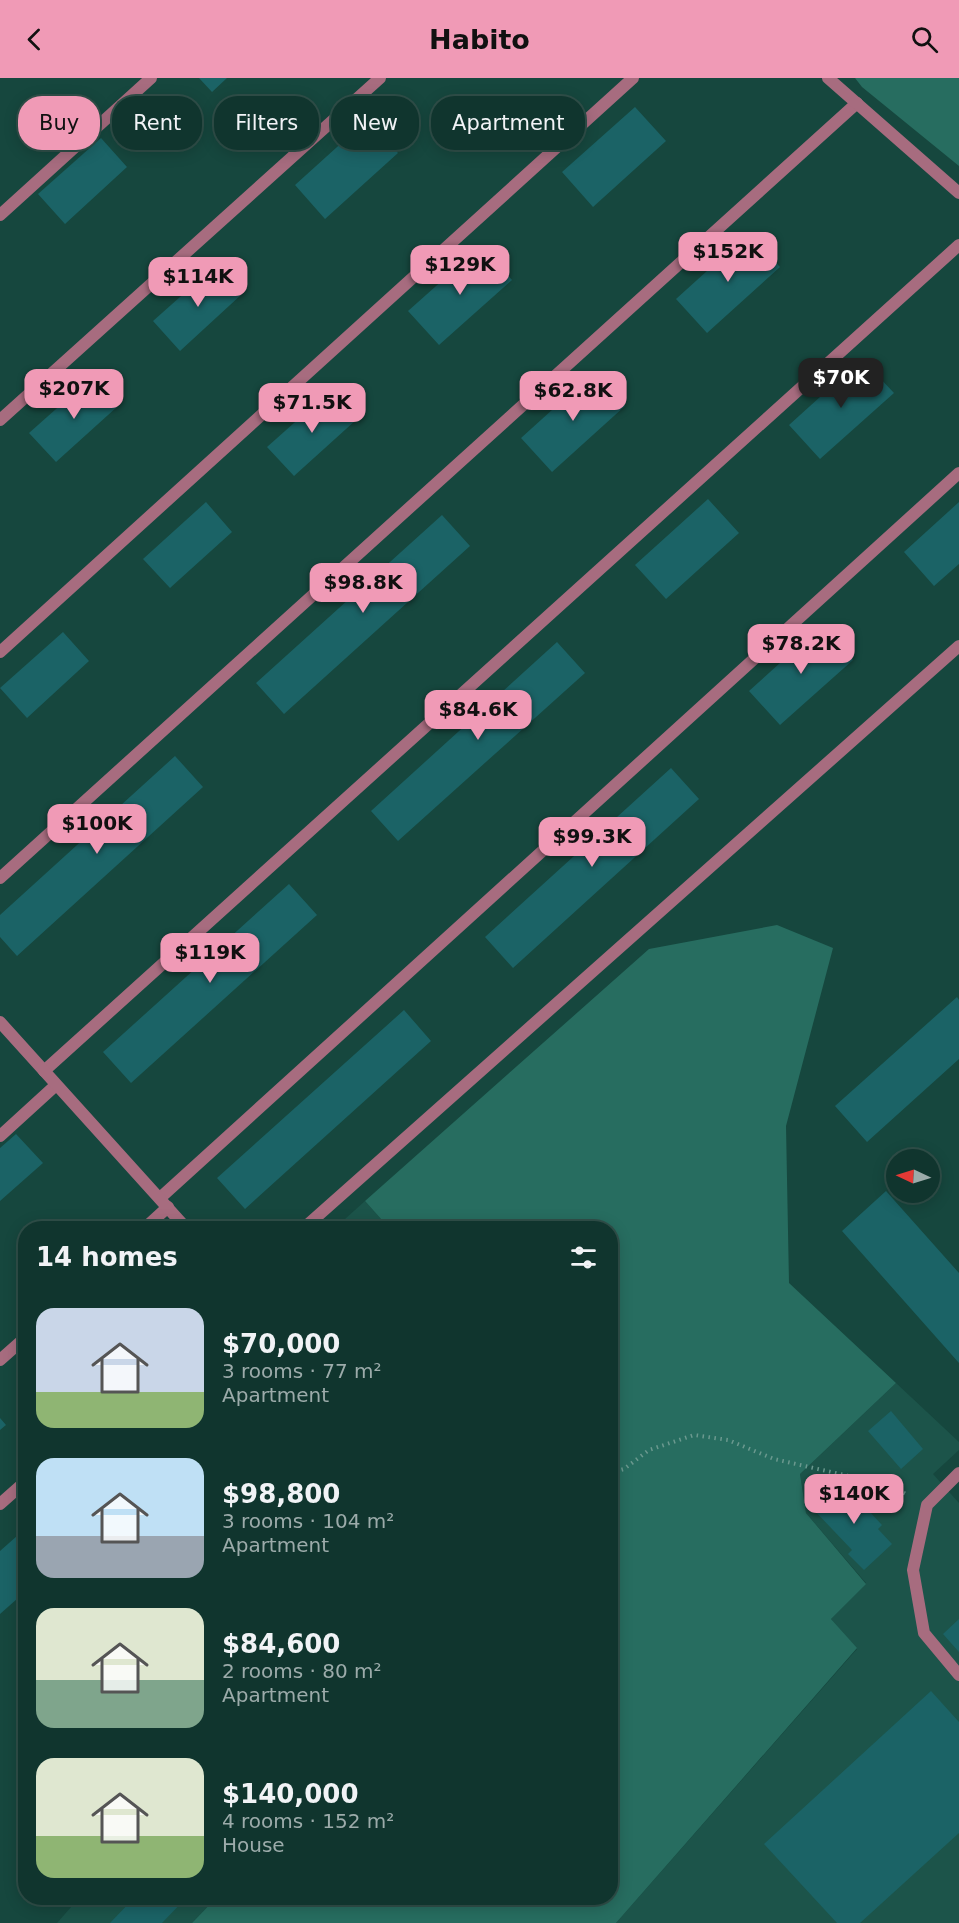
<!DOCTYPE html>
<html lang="en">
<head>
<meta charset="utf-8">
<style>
	:root { --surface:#10352e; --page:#1e403a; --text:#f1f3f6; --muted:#9cabaa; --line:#30504a; --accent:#f09ab6 }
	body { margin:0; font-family:"DejaVu Sans",sans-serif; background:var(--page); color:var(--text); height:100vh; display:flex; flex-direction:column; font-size:22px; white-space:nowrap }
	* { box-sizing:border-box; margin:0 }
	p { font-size:20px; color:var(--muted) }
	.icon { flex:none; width:33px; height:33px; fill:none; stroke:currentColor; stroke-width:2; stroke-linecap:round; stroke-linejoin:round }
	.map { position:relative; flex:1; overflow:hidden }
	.side { position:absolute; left:18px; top:1143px; width:600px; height:684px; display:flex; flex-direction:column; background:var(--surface); border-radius:24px; box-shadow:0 3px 15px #0003,0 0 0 2px var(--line) }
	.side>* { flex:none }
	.top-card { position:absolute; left:18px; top:18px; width:600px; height:54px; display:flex; gap:12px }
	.needle { width:39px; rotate:274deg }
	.controls { position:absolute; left:886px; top:1071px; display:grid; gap:12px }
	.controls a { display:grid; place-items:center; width:54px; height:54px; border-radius:50%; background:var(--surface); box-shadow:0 3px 15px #0003,0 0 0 2px var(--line); font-size:30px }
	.price { position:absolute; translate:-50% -51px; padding:0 14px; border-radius:12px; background:var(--accent); color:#111; font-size:20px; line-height:39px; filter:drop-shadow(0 2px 3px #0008) }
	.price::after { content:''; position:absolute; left:50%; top:36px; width:18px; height:14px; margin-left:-9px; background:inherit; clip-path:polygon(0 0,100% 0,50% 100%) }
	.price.current { background:#222; color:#fff }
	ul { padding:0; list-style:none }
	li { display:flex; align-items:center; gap:18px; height:150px; padding:0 18px }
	li span { display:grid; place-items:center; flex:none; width:168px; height:120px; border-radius:18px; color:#555 }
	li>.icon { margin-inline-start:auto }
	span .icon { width:72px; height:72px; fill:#fffc; stroke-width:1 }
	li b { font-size:26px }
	h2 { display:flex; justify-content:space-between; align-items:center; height:72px; padding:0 18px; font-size:26px }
	.pill { padding:0 21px; border-radius:24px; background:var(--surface); box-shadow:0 3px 15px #0003,0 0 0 2px var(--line); font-size:21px; line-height:54px }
	.pill.current { background:var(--accent); color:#111 }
	header { display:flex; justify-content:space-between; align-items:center; height:78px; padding:0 18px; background:var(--accent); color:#111; font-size:27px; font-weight:600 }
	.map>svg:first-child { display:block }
</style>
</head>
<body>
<header><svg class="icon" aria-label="back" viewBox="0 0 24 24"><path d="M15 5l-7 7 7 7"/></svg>Habito<svg class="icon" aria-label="search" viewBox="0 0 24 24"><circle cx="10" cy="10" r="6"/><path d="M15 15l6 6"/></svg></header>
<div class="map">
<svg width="959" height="1845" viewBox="0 0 959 1845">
	<rect width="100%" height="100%" fill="#16473e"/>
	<path fill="#1c544a" d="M365,1123L389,1150H335Z
		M896,1305L959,1364V1372L933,1396L959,1425V1845H616L857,1571L831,1541L866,1505L806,1435L800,1396Z
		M79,1820H216L192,1845H57Z"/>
	<path fill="#276d60" d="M855,0H959V88L862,9Z
		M777,847L833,870L786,1048L789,1205L896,1305L800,1396L806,1435L866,1506L831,1541L857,1570L616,1845H192L216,1820H610V1150H389L365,1123L649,871Z"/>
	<path fill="#1b6366" d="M199,0H227L212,14Z
		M635,29L666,63L593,129L562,94Z
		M368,41L398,75L325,141L295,107Z
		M101,60L127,89L65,146L38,116Z
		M749,155L780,189L707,255L676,221Z
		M481,168L512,202L439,267L408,233Z
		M216,187L242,216L180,273L153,243Z
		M862,281L894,315L820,381L789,347Z
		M594,294L625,328L552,394L521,360Z
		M92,299L118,328L56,384L29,355Z
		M330,313L356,342L294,398L267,369Z
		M708,421L739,455L666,521L635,487Z
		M206,424L232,454L170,510L143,481Z
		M959,424V486L934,508L904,474Z
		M442,437L470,468L284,636L256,605Z
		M822,547L853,582L780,647L749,613Z
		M63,554L89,583L27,640L0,610Z
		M557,564L585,595L398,763L371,733Z
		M175,678L203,709L17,878L0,859V837Z
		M671,690L699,721L513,890L485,859Z
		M289,806L317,837L131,1005L103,974Z
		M957,919L959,922V981L867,1064L835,1028Z
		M404,932L431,963L245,1131L217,1100Z
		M16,1056L43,1085L0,1123V1070Z
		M886,1113L959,1195V1285L842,1153Z
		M370,1141L379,1150H359Z
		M891,1333L923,1371L901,1391L868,1353Z
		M0,1340L6,1347L0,1352Z
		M842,1404L882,1447L878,1451L892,1466L864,1492L848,1476L852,1472L813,1431Z
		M26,1450V1513L0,1536V1473Z
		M959,1541V1574L943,1556Z
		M931,1613L959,1644V1755L860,1845H837L764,1766Z
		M134,1820H186L162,1845H110Z"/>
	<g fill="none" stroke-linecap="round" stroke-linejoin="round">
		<path stroke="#6b998f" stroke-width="4" stroke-dasharray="1.5 4.5" stroke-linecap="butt" d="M610,1395L624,1391L649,1372L694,1357L728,1362L774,1381L888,1407L908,1417"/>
		<path stroke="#a76c7f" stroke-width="12" d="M0,137L151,0
			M0,342L380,0
			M0,574L633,0
			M0,800L857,25
			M44,993L959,167
			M0,1058L56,1007
			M160,1120L959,395
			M145,1150L168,1129
			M0,1282L26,1259
			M959,1395L927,1427L913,1492L924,1555L959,1597"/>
		<path stroke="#a76c7f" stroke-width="12" d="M828,0L959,115
			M0,944L186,1150
			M304,1150L959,568
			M0,1426L26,1403"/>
	</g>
</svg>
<div class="controls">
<a><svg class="needle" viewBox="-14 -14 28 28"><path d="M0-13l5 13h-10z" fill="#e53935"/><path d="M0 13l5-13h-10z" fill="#9cabaa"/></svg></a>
</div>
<b class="price" style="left:728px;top:205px">$152K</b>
<b class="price" style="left:460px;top:218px">$129K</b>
<b class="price" style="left:198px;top:230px">$114K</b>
<b class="price current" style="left:841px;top:331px">$70K</b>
<b class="price" style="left:74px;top:342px">$207K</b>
<b class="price" style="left:573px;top:344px">$62.8K</b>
<b class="price" style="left:312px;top:356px">$71.5K</b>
<b class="price" style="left:363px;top:536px">$98.8K</b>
<b class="price" style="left:801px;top:597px">$78.2K</b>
<b class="price" style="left:478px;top:663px">$84.6K</b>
<b class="price" style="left:97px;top:777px">$100K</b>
<b class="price" style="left:592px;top:790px">$99.3K</b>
<b class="price" style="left:210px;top:906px">$119K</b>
<b class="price" style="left:854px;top:1447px">$140K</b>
<div class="top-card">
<a class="pill current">Buy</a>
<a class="pill">Rent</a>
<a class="pill">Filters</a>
<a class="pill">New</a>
<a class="pill">Apartment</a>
</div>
<section class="side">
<h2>14 homes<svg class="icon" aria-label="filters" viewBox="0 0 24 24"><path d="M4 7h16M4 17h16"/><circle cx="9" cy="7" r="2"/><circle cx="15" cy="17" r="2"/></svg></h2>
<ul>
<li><span style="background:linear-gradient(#c9d6e8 70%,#8fb573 0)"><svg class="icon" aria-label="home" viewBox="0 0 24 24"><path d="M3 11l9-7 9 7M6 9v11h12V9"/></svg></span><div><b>$70,000</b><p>3 rooms · 77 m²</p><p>Apartment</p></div></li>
<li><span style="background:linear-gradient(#bfe0f5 65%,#9aa5b1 0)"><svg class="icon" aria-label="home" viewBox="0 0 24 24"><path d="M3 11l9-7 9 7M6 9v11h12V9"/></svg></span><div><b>$98,800</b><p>3 rooms · 104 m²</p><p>Apartment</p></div></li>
<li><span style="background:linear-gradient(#dfe7d0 60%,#7fa58c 0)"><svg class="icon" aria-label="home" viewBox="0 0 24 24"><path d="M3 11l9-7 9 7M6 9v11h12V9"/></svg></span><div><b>$84,600</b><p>2 rooms · 80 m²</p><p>Apartment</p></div></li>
<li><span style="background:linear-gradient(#dfe7d0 65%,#8fb573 0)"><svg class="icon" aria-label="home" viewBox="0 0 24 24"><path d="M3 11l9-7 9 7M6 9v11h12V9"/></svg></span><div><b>$140,000</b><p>4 rooms · 152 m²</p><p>House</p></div></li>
</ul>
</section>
</div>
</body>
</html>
